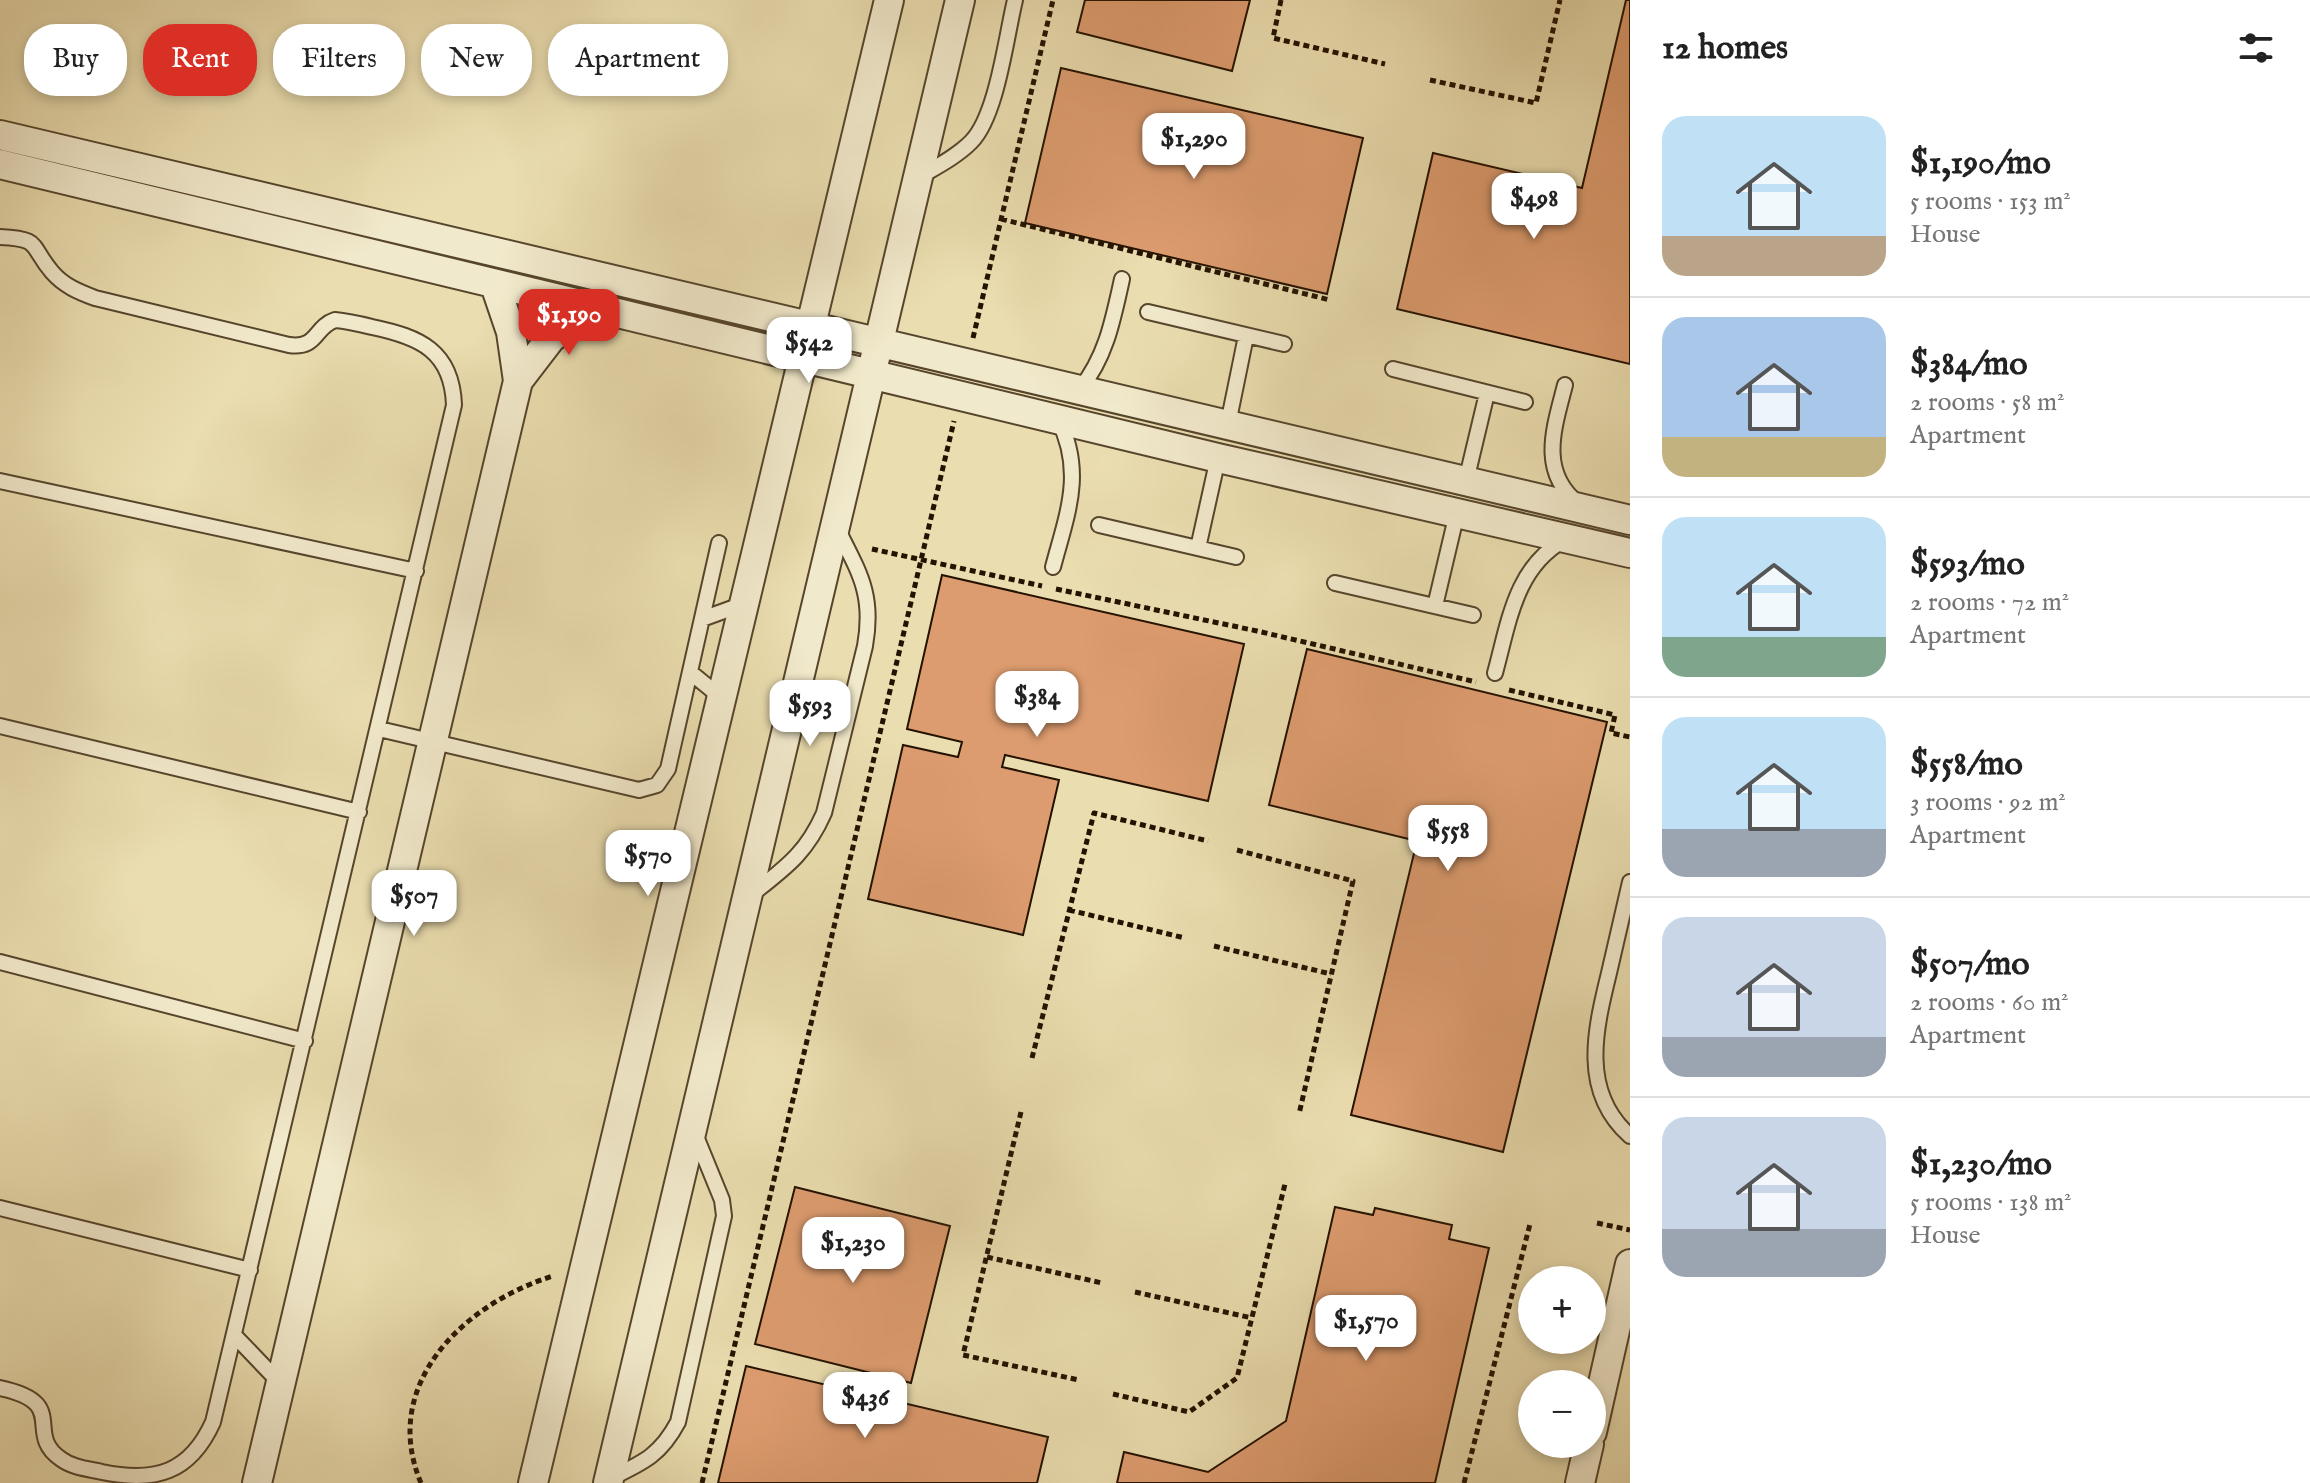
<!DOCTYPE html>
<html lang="en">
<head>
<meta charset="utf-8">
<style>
	:root { --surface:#fff; --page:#f6f6f6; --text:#222; --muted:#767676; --line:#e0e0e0; --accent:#d93025 }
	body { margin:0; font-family:"IM FELL English",serif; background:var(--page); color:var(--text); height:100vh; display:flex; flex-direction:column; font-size:30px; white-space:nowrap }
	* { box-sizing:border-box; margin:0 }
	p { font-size:26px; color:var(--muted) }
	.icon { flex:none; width:44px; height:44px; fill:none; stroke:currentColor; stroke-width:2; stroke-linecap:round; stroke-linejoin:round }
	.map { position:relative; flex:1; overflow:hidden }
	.details { display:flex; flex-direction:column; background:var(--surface); width:680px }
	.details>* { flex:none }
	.guide { position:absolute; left:24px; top:24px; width:760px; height:72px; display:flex; gap:16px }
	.buttons { position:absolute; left:1518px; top:1266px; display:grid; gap:16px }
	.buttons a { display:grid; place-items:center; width:88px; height:88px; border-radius:50%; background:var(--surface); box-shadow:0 4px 12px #0003; font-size:40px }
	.price { position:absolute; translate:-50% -68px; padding:0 18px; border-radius:16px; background:#fff; color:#222; font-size:26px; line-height:52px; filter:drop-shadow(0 2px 4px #0008) }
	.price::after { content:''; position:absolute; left:50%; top:48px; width:24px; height:18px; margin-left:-12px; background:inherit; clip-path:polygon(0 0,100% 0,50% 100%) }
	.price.active { background:var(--accent); color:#fff }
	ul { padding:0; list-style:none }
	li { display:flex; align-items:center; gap:24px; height:200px; padding:0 32px }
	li+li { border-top:2px solid var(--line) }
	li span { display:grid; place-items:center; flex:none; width:224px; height:160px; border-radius:24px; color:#555 }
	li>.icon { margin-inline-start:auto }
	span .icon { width:96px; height:96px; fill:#fffc; stroke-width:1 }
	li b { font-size:34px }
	h2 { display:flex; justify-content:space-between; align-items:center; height:96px; padding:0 32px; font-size:34px }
	.chip { padding:0 28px; border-radius:32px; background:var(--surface); box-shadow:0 4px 12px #0003; font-size:28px; line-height:72px }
	.chip.active { background:var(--accent); color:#fff }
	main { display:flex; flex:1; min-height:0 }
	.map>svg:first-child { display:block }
</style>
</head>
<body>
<main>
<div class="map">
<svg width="1630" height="1483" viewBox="0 0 1630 1483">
	<rect width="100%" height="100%" fill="#eaddaf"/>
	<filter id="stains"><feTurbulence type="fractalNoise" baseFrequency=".0025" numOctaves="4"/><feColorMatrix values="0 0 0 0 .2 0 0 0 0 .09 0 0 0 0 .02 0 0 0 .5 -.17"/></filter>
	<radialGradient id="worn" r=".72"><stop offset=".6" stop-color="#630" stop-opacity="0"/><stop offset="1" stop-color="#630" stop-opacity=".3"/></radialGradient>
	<path fill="#dd9c6f" stroke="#241200" stroke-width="2" d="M1085,0H1250L1232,71L1077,32Z
		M1626,0H1630V364L1397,309L1433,153L1582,188Z
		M1061,68L1363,138L1327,294L1025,223Z
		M942,575L1244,644L1208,801L1005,755L1002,767L1059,780L1023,935L868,899L903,745L958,757L962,742L907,729Z
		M1307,649L1607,722L1503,1152L1351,1115L1417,841L1269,805Z
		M795,1187L950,1226L911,1383L755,1344Z
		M1335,1207L1373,1215L1375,1208L1452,1225L1449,1239L1489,1248L1435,1483H1117L1124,1452L1208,1472L1286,1421Z
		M746,1366L1048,1437L1037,1483H718Z"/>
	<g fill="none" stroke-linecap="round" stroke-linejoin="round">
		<g stroke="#56452c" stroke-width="18">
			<path id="service" d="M919,177C936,167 956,157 971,142C997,116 1006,37 1015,0
				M0,237C42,239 29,245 52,272C64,286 79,292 95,298L289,345C318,349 314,327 335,320C347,321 360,324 372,327C420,337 452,351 454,405L213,1422C190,1473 155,1483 102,1472C89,1469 73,1468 61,1459C23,1433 71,1403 0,1388
				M1148,312L1284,344
				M1393,369L1525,402
				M1565,385C1554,428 1538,472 1579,504
				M1080,389C1106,357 1113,320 1122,279
				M1228,424L1246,336
				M0,481L416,571
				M1466,481L1487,393
				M1099,525L1236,557
				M1198,548L1218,458
				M1053,567C1067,514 1085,472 1058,419
				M1335,583L1473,615
				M1435,606L1457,513
				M702,619L746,603
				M690,672L723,699
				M1495,673C1509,622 1515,568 1564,540
				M0,726L359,812
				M379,729L639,790L657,785L668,769L719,543
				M1630,882C1623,912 1616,943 1609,973C1595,1030 1580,1092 1630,1136
				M751,895C785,868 806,854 824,813L865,646C874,595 860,574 838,530
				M0,962L305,1041
				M0,1208L250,1270
				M234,1335L280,1383
				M609,1479C642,1463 660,1456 678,1422L724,1216L722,1200L695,1134"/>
		</g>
		<g stroke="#56452c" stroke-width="32">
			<path id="minor" d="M0,135L1630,520
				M0,164L1218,458L1630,553
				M518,381L551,338L594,307
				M1592,1432L1630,1264
				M257,1483L518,381L511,332L495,285
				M533,1483L889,0
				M608,1483L960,0
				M1580,1483L1589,1444"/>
		</g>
		<path stroke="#241200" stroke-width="5" stroke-dasharray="6 4" stroke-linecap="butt" d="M1281,0L1273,38L1385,64
			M1430,80L1536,103L1560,0
			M1001,219L1330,300
			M973,338L1053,0
			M872,549L1042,586
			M1056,589L1257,631L1476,682
			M1509,690L1615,715L1611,733L1630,737
			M1237,850L1353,881L1299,1114
			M1069,910L1185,938
			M1214,946L1331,974
			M1032,1058L1094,813L1208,841
			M1021,1112L963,1355L1079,1380
			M1597,1223L1630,1230
			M987,1257L1102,1283
			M1135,1292L1252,1318
			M1113,1394L1189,1412L1237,1378L1285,1184
			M421,1483C379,1384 465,1303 553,1276
			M702,1483L954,421
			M1464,1483L1530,1224"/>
		<use href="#service" stroke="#f1e9cb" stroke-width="14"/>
		<use href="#minor" stroke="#f1e9cb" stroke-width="28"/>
	</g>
	<rect width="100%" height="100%" filter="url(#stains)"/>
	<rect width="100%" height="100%" fill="url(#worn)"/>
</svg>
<div class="buttons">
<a>+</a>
<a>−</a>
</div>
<b class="price" style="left:1194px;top:181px">$1,290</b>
<b class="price" style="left:1534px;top:241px">$498</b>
<b class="price active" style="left:569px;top:357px">$1,190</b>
<b class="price" style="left:809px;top:385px">$542</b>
<b class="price" style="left:1037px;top:739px">$384</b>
<b class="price" style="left:810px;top:748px">$593</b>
<b class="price" style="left:1448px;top:873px">$558</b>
<b class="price" style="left:648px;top:898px">$570</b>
<b class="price" style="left:414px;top:938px">$507</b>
<b class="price" style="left:853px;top:1285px">$1,230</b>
<b class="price" style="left:1366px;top:1363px">$1,570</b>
<b class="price" style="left:865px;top:1440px">$436</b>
<div class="guide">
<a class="chip">Buy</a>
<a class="chip active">Rent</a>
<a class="chip">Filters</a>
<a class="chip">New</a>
<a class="chip">Apartment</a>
</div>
</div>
<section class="details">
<h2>12 homes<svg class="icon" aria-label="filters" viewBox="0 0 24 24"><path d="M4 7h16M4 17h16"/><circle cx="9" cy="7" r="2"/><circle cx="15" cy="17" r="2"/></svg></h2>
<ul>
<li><span style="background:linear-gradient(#bfe0f5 75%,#b9a48a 0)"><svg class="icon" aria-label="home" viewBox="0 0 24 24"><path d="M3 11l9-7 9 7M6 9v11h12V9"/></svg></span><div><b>$1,190/mo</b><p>5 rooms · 153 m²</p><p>House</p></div></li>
<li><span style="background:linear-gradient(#a9c7e8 75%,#c2b280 0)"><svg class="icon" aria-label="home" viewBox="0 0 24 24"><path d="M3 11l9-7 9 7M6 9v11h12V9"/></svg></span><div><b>$384/mo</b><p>2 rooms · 58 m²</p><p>Apartment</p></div></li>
<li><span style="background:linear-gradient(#bfe0f5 75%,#7fa58c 0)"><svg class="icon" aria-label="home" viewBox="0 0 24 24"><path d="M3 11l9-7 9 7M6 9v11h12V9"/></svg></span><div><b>$593/mo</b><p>2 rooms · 72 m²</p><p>Apartment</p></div></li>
<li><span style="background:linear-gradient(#bfe0f5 70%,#9aa5b1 0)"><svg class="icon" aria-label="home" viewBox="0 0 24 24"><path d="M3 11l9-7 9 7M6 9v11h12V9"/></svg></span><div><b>$558/mo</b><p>3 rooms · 92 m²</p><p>Apartment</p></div></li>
<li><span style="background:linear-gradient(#c9d6e8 75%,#9aa5b1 0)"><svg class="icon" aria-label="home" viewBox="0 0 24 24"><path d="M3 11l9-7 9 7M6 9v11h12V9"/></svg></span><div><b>$507/mo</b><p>2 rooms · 60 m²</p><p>Apartment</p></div></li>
<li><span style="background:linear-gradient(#c9d6e8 70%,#9aa5b1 0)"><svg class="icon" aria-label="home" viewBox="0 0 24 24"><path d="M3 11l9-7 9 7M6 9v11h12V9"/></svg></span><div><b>$1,230/mo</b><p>5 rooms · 138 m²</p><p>House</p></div></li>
</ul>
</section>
</main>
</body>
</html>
